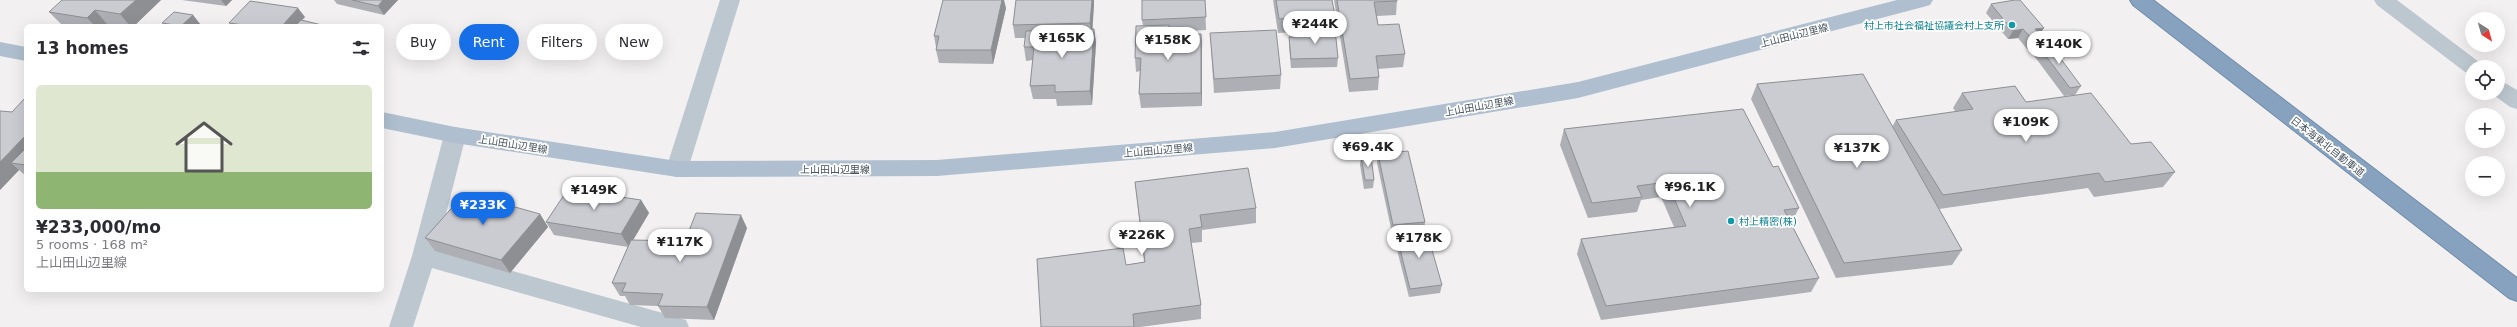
<!DOCTYPE html>
<html lang="en">
<head>
<meta charset="utf-8">
<style>
	:root { --surface:#fff; --page:#f2f2f3; --text:#2b2b33; --muted:#7c7c81; --line:#e1e1e2; --accent:#166fe6 }
	body { margin:0; font-family:"DejaVu Sans","Noto Sans JP",sans-serif; background:var(--page); color:var(--text); height:100vh; display:flex; flex-direction:column; font-size:15px; white-space:nowrap }
	* { box-sizing:border-box; margin:0 }
	p { font-size:13px; color:var(--muted) }
	.icon { flex:none; width:22px; height:22px; fill:none; stroke:currentColor; stroke-width:2; stroke-linecap:round; stroke-linejoin:round }
	.map { position:relative; flex:1; overflow:hidden }
	.side { position:absolute; left:24px; top:24px; width:360px; height:268px; display:flex; flex-direction:column; background:var(--surface); border-radius:6px; box-shadow:0 4px 16px #0002 }
	.side>* { flex:none }
	.banner { position:absolute; left:396px; top:24px; width:380px; height:36px; display:flex; gap:8px }
	.needle { width:26px; rotate:143deg }
	.buttons { position:absolute; left:2465px; top:12px; display:grid; gap:8px }
	.buttons a { display:grid; place-items:center; width:40px; height:40px; border-radius:50%; background:var(--surface); box-shadow:0 4px 16px #0002; font-size:20px }
	.price { position:absolute; translate:-50% -34px; padding:0 9px; border-radius:14px; background:#fff; color:#222; font-size:13px; line-height:26px; filter:drop-shadow(0 1px 2px #0008) }
	.price::after { content:''; position:absolute; left:50%; top:24px; width:12px; height:9px; margin-left:-6px; background:inherit; clip-path:polygon(0 0,100% 0,50% 100%) }
	.price.selected { background:var(--accent); color:#fff }
	ul { padding:0; list-style:none }
	li { display:grid; align-content:center; gap:8px; height:212px; padding:0 12px }
	li+li { border-top:1px solid var(--line) }
	li span { display:grid; place-items:center; height:124px; border-radius:6px; color:#555 }
	li>.icon { margin-inline-start:auto }
	span .icon { width:72px; height:72px; fill:#fffc; stroke-width:1 }
	li b { font-size:17px }
	h2 { display:flex; justify-content:space-between; align-items:center; height:48px; padding:0 12px; font-size:17px }
	.pill { padding:0 14px; border-radius:18px; background:var(--surface); box-shadow:0 4px 16px #0002; font-size:14px; line-height:36px }
	.pill.selected { background:var(--accent); color:#fff }
	.map>svg:first-child { display:block }
</style>
</head>
<body>
<div class="map">
<svg width="2517" height="327" viewBox="0 0 2517 327">
	<rect width="100%" height="100%" fill="#f2f0f0"/>
	<g fill="none" stroke-linecap="round" stroke-linejoin="round">
		<g stroke="#728dab" stroke-width="2">
			<path id="highway" d="M2130,0H2153L2517,278V301L2509,298L2133,5Z"/>
		</g>
		<path fill="#bdc7cf" fill-rule="evenodd" d="M720,0H740L688,169L685,175L677,177L669,175L666,169Z
			M2374,0H2397L2479,62L2482,67H2472V74L2465,72L2377,5Z
			M2498,79L2517,90V109L2510,107L2491,93H2498Z
			M455,127L463,129L466,135L437,250L677,317L686,320L689,327H641L432,268L413,327H389L412,256L444,135L447,129Z"/>
		<path fill="#afbfcf" fill-rule="evenodd" d="M1897,0H1933L1930,5L1923,7L1578,98L1275,148L937,176L677,177L455,143L382,128V112L455,127L677,161L937,160L1275,132L1578,82Z
			M0,42L26,47V61L0,56Z"/>
		<use href="#highway" fill="#87a2bf" fill-rule="evenodd"/>
	</g>
	<path fill="#aeafb5" d="M161,0L134,26H120L107,24L105,26H68L62,25L49,12Z
		M182,0H232L226,6Z
		M334,0H398L384,15L337,4Z
		M1016,0H1094V4L1092,29H1094L1096,43L1092,105L1057,106L1056,99H1033L1030,86L1033,60L1026,61L1024,47L1025,38H1015L1013,25Z
		M1205,0L1206,30L1170,32V35L1201,34L1202,48V106L1141,108L1139,94L1140,71L1136,72L1135,58L1143,26L1142,20Z
		M1273,0H1332L1336,21L1335,34L1338,58L1337,67L1291,68L1289,46V37L1310,36L1296,37L1295,32L1278,33Z
		M1334,0H1397L1396,15L1377,16L1378,25L1405,54L1403,67L1378,69L1379,77L1378,90L1349,92Z
		M1991,4L2039,35L2043,38L2040,44L2081,86L2075,95L2064,96L2032,53L2035,48L2027,49L2018,38L2008,39L1986,13Z
		M1006,8L993,64L939,63L936,50V47L934,36Z
		M193,15L200,24L198,26H165L162,23Z
		M305,17L302,20L326,26H232L229,23Z
		M1210,33L1281,75L1280,89L1214,93Z
		M1757,84L1892,127L1896,120L1956,112L1953,108L1962,93L2026,102L2131,144L2175,172L2163,187L2094,197L2088,188L1939,209L1962,250L1952,265L1836,278L1751,99Z
		M26,98V176L19,170L0,190Z
		M1564,129L1773,167L1799,208L1791,223L1819,278L1811,292L1601,320L1577,254L1581,239L1674,227L1661,197L1641,200L1637,212L1588,218L1560,145Z
		M1378,154L1425,222L1424,229L1442,285L1440,293L1409,297L1395,242L1396,233H1397H1392L1377,163Z
		M1361,156L1374,180L1373,188L1364,189L1360,165Z
		M1135,182L1256,208V223L1202,230V242L1191,243L1201,305V319L1140,327H1041L1126,265L1144,262Z
		M641,200L649,213L633,240L685,241L747,228L714,320L665,318L658,306L630,305L625,296H620L612,283L628,247L554,235L546,222Z
		M540,214L548,227L510,273L435,251L425,238Z"/>
	<path fill="#8d8f93" d="M136,0H161L134,26H130L120,14Z
		M221,0H232L226,6Z
		M383,0H398L384,15L378,6Z
		M1002,0H1004L1006,8L993,64L991,50Z
		M1092,0H1094V4L1092,37L1090,23Z
		M298,8L305,17L296,26H282Z
		M95,10L107,24L105,26H95L87,18Z
		M193,15L200,24L198,26H181Z
		M2044,28L2038,37L2035,29Z
		M1094,29L1096,43L1092,105L1090,91Z
		M2023,29L2018,38L2008,39L2013,31Z
		M1201,34L1202,48V106L1201,93Z
		M2043,38L2038,45L2037,44L2035,48L2027,49L2033,40Z
		M26,135V163H11L19,170L0,190V162Z
		M641,200L649,213L629,247L621,234Z
		M540,214L548,227L510,273L501,260Z
		M741,215L747,228L714,320L707,307Z"/>
	<path fill="#caccd2" stroke="#8d8f93" d="M62,0H136L120,14L95,10L87,18L49,12Z
		M352,0H383L378,6Z
		M943,0H1002L991,50H936L939,36H934Z
		M1016,0H1092L1090,23L1013,25Z
		M1142,0H1205L1206,17L1142,20Z
		M1276,0H1332L1336,21L1296,23L1295,18L1279,19Z
		M1337,0H1397V1L1374,2L1378,25L1399,24L1405,54L1376,56L1379,77L1350,79Z
		M2015,0H2020L2044,28L2035,29L2043,38L2033,40L2023,29L2013,31L1991,4Z
		M250,1L298,8L282,26H251L229,23Z
		M174,12L193,15L181,26L162,23Z
		M301,20L326,26H295Z
		M1169,25V35L1201,34V93L1139,94L1141,58H1135L1136,26Z
		M1094,29L1090,91L1055,92V85L1030,86L1034,47H1024L1026,31Z
		M1335,29L1338,58L1291,59L1289,37L1311,36L1310,30Z
		M1276,30L1281,75L1214,79L1210,33Z
		M2049,43L2081,86L2070,88L2037,44Z
		M1863,74L1962,250L1844,263L1757,84Z
		M2015,86L2026,102L2091,93L2131,144L2151,142L2175,172L2105,182L2099,173L1943,195L1896,120L1973,109L1962,93Z
		M25,98H26V135L0,162V111L12,112Z
		M1743,109L1773,167L1778,166L1799,208L1784,210L1819,278L1606,306L1581,239L1686,226L1667,182L1637,186L1642,197L1592,203L1564,129Z
		M26,148V165L11,163Z
		M1408,151L1425,222L1393,225L1378,154Z
		M1361,156H1371L1374,180H1365Z
		M1248,168L1256,208L1200,215L1202,227L1189,229L1201,305L1133,314L1134,327H1041L1037,259L1123,248L1126,265L1145,262L1135,182Z
		M568,189L641,200L621,234L546,222Z
		M465,193L540,214L501,260L425,238Z
		M696,213L741,215L707,307L658,306L663,294L622,292L626,283H612L631,240L685,241Z
		M1426,229L1442,285L1410,289L1396,233Z"/>
	<g fill="#0f9aa8" stroke="#fff" stroke-width="1.5">
		<circle cx="2012" cy="25" r="4"/>
		<circle cx="1731" cy="221" r="4"/>
	</g>
	<g text-anchor="middle" stroke-width="3.5" stroke-linejoin="round" paint-order="stroke">
		<g font-size="10" fill="#0d838f" stroke="#fff" text-anchor="end">
			<text x="2004" y="29">村上市社会福祉協議会村上支所</text>
			<text x="1739" y="225" text-anchor="start">村上精密(株)</text>
		</g>
		<g font-size="10" fill="#47535e" stroke="#fff">
			<text transform="translate(1794 35) rotate(-14)" y="4">上山田山辺里線</text>
			<text transform="translate(1479 106) rotate(-10)" y="4">上山田山辺里線</text>
			<text transform="translate(513 144) rotate(9)" y="4">上山田山辺里線</text>
			<text transform="translate(2328 146) rotate(38)" y="4">日本海東北自動車道</text>
			<text transform="translate(1158 150) rotate(-5)" y="4">上山田山辺里線</text>
			<text x="835" y="173">上山田山辺里線</text>
		</g>
	</g>
</svg>
<div class="buttons">
<a><svg class="needle" viewBox="-14 -14 28 28"><path d="M0-13l5 13h-10z" fill="#e53935"/><path d="M0 13l5-13h-10z" fill="#7c7c81"/></svg></a>
<a><svg class="icon" aria-label="locate" viewBox="0 0 24 24"><circle cx="12" cy="12" r="6"/><path d="M12 2v4M12 18v4M2 12h4M18 12h4"/></svg></a>
<a>+</a>
<a>−</a>
</div>
<b class="price" style="left:1315px;top:45px">¥244K</b>
<b class="price" style="left:1062px;top:59px">¥165K</b>
<b class="price" style="left:1168px;top:61px">¥158K</b>
<b class="price" style="left:2059px;top:65px">¥140K</b>
<b class="price" style="left:2026px;top:143px">¥109K</b>
<b class="price" style="left:1368px;top:168px">¥69.4K</b>
<b class="price" style="left:1857px;top:169px">¥137K</b>
<b class="price" style="left:1690px;top:208px">¥96.1K</b>
<b class="price" style="left:594px;top:211px">¥149K</b>
<b class="price selected" style="left:483px;top:226px">¥233K</b>
<b class="price" style="left:1142px;top:256px">¥226K</b>
<b class="price" style="left:1419px;top:259px">¥178K</b>
<b class="price" style="left:680px;top:263px">¥117K</b>
<div class="banner">
<a class="pill">Buy</a>
<a class="pill selected">Rent</a>
<a class="pill">Filters</a>
<a class="pill">New</a>
</div>
<section class="side">
<h2>13 homes<svg class="icon" aria-label="filters" viewBox="0 0 24 24"><path d="M4 7h16M4 17h16"/><circle cx="9" cy="7" r="2"/><circle cx="15" cy="17" r="2"/></svg></h2>
<ul>
<li><span style="background:linear-gradient(#dfe7d0 70%,#8fb573 0)"><svg class="icon" aria-label="home" viewBox="0 0 24 24"><path d="M3 11l9-7 9 7M6 9v11h12V9"/></svg></span><div><b>¥233,000/mo</b><p>5 rooms · 168 m²</p><p>上山田山辺里線</p></div></li>
</ul>
</section>
</div>
</body>
</html>
